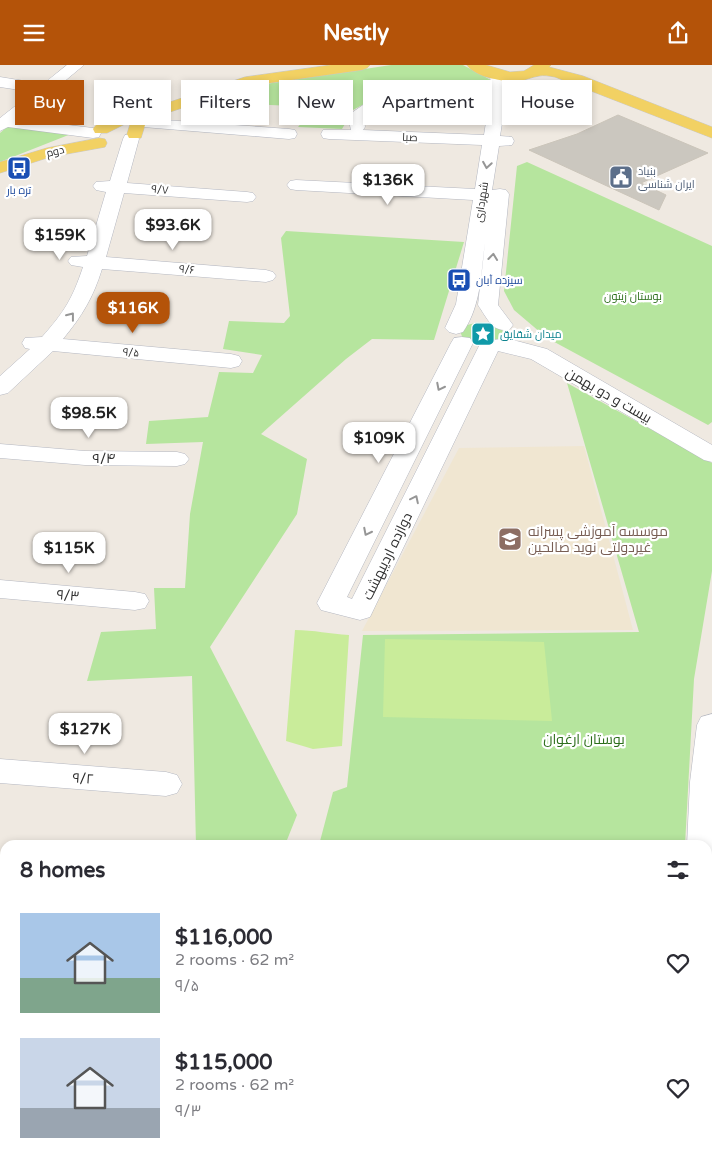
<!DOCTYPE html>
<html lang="en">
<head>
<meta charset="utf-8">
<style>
	:root { --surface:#fff; --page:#f2f2f3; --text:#2b2b33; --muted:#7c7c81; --accent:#b45309 }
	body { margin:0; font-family:"Varela Round",Cairo,sans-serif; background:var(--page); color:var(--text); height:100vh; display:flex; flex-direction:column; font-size:19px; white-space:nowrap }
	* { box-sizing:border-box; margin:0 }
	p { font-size:16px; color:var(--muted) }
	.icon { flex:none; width:28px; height:28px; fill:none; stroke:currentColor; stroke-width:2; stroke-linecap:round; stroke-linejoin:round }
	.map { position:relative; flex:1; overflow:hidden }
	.side { position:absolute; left:0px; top:775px; width:712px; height:320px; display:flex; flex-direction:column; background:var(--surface); border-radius:15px 15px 0 0; box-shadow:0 2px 8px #0003 }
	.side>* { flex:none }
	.hud { position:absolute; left:15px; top:15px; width:682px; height:45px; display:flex; gap:10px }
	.price { position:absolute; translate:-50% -42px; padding:0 11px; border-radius:10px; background:#fff; color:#222; font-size:16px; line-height:32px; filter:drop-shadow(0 1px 2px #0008) }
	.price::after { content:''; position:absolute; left:50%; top:30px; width:15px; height:11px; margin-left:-8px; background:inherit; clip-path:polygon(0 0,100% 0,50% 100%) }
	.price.selected { background:var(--accent); color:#fff }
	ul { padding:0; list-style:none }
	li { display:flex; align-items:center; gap:15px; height:125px; padding:0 20px }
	li span { display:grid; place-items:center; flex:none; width:140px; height:100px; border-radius:0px; color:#555 }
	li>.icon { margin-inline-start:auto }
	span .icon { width:60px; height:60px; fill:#fffc; stroke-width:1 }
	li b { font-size:21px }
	h2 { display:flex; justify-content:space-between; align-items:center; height:60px; padding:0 20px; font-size:21px }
	.tag { padding:0 18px; border-radius:0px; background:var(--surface); box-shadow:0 2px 8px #0003; font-size:18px; line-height:45px }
	.tag.selected { background:var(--accent); color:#fff }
	header { display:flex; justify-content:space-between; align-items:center; height:65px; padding:0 20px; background:var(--accent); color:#fff; font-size:22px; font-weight:800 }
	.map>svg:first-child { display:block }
</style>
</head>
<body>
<header><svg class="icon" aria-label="menu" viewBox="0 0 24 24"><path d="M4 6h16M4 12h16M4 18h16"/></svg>Nestly<svg class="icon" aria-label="share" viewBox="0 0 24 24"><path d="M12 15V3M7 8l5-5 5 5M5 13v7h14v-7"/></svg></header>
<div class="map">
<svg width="712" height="1095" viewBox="0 0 712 1095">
	<rect width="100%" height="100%" fill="#efe9e1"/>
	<path fill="#f0e6d1" d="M584,381L633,565L362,566L459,383Z"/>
	<path fill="#b6e59e" d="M391,0H463L491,15V24L387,21L373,34L353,45L342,64L298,62L315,42L201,37L252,21Z
		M8,61L71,69L0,97V68Z
		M527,97L712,181V357L708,360L547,273L514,245L504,226L517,101Z
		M286,166L464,177L434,275L372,274L346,294L261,369L307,394L297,449L210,582L297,750L285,780H196L192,611L87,616L101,567L156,564L154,523H185L190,449L203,377L146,379L149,356L208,352L219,307L253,308L262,290L223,284L229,256L284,258L290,251L281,173Z
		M479,257C490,258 504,259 504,272C495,284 475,281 463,274L460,266L467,260Z
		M567,318L712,398V506L694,614L685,780H319L333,727L347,722L363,570L639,567Z
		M0,1084L5,1085V1090H93L89,1095H0Z"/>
	<path fill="#c9ec9a" d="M295,565C314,565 330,569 349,570L342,681L313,684L286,676Z
		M385,574L544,577L552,656L383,652Z"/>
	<path fill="#cbc7bf" stroke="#cbc5ba" d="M618,50L708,88L641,118L666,130L659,145L529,85L577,69Z"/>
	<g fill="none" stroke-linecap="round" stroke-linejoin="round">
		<g stroke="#b4b7c1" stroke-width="1">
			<path id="minor" d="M67,0H84L19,54L93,63L99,64L101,68L99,72L93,73L8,62L0,66V53L33,27L0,22V12L43,19Z
				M498,4L503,6L508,17L507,23L518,25L520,28L518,31L506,33L500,71L512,72L514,76L512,80L499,81L492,125L500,124L506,125L509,129L498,240L513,260L510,264C493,269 487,253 478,240L486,167C482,200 482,240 463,267L456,269L449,267L445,263L456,239L473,135L296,125L290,124L287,120L290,116L296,115L475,124L482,80L329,74L323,73L321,69L323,65H351L348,52L350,49L389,22L395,20L491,23L490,9L493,6ZM398,30L490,32L484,70L363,65L365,62L364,54Z
				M137,53L289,64L295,65L297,69L295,73L289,74L131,61L129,58L131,55Z
				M131,69L137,70L139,74L127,118L247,127L253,128L256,132L253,136L247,137L124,128L106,192L266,205L273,207L276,211L273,215L266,217L102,204C93,233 82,251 63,274L231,289L239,291L242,296L239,301L231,303L53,286L8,328L0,330V311L30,284L25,283L22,278L25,273L42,272C64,247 72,235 83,202L71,200L68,196L71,192L87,191L106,127L96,125L93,121L96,117L110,116L123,74L125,70Z
				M462,272L470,273L473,278L347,532L352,534L480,279L491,278L493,275L501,274L513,275L547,284L712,380V397L704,395L531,294L498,286L370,552L360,555L321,545L317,538L451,278L454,273Z
				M0,379L85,386L177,387L185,389L189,394L185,399L177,401L85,400L0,393Z
				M0,515L135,527L145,529L149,536L145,543L135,545L0,533Z
				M712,649V790L708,792V780H687L690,717L697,660L701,652Z
				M0,694L166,707L177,710L182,719L177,728L166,731L0,718Z
				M708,899L712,900V932L708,931Z
				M0,934L5,935V969L0,968Z
				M708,1001L712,1002V1038L708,1037Z
				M708,1052L712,1054V1095H691L690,1090H708Z
				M476,1090H559L561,1095H474Z
				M638,1090H683L681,1095H636Z"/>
		</g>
		<g stroke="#c9c9c9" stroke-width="1">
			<path id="major" d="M331,0H370L367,3L362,5L248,21L161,50L145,60L141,73H129L127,69L131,56L107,68H95L93,64C102,51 134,43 148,38L154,36L161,40L245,12Z
				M467,0H486L510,7L524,6L534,0H551L549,2L583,11L712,62V73L555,12C550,11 543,10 539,11C532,12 526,15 519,16C505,17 476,13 467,0Z
				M99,73L105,74L107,78L105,82L50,92L0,108V97L47,83Z"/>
		</g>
		<use href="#minor" fill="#fff" fill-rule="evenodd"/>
		<use href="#major" fill="#f2d163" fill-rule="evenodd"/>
	</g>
	<defs><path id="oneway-chevron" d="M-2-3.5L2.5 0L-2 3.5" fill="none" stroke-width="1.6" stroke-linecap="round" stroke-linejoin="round" transform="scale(1.25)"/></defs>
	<g stroke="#969696">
		<use href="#oneway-chevron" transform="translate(487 100) rotate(99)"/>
		<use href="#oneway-chevron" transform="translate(493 192) rotate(-84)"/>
		<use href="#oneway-chevron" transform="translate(71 251) rotate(-52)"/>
		<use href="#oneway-chevron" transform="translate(440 322) rotate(117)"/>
		<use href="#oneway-chevron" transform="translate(415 434) rotate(-64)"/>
		<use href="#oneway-chevron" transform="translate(367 467) rotate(117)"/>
	</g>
	<defs>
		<g id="bus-square" transform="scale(1.25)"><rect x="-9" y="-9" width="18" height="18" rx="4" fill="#1a4fb4" stroke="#fff"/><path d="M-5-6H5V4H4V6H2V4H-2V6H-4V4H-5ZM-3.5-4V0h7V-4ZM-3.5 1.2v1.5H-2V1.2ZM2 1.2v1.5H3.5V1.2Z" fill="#fff"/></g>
		<g id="civic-square" transform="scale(1.25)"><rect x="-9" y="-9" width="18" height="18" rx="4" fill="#5c6f8a" stroke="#fff"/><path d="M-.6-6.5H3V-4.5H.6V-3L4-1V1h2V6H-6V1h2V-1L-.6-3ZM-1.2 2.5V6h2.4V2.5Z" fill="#fff"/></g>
		<g id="sight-square" transform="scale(1.25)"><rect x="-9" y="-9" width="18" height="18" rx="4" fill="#0f9aa8" stroke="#fff"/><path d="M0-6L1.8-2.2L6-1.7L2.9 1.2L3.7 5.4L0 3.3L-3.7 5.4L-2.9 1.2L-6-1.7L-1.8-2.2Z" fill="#fff"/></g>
		<g id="school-square" transform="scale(1.25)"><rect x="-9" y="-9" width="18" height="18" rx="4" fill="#8d6e63" stroke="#fff"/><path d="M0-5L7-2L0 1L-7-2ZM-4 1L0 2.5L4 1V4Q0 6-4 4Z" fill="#fff"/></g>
	</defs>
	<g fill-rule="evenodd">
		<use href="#bus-square" x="19" y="103"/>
		<use href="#civic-square" x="621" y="112"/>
		<use href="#bus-square" x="459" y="215"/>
		<use href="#sight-square" x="483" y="269"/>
		<use href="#school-square" x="510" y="474"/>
	</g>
	<g text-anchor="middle" stroke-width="4.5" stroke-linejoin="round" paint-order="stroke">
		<g font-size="11" fill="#2e2e2e" stroke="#fff">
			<text transform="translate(410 72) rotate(2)" y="4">صبا</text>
			<text transform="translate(55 86) rotate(-14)" y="4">دوم</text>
			<text transform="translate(160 124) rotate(5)" y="4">۹/۷</text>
			<text transform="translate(481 137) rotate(-81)" y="4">شهرداری</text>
			<text transform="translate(187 204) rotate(5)" y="4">۹/۶</text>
			<text transform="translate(131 287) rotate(5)" y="4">۹/۵</text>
		</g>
		<g font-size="11" fill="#4e5e75" stroke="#fff" text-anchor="start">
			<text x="638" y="110">بنیاد<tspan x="638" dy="13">ایران شناسی</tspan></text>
		</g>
		<g font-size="11" fill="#164399" stroke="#fff">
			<text x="19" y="129">تره بار</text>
			<text x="476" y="219" text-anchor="start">سیزده آبان</text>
		</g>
		<g font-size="11" fill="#2c6e1b" stroke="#fff">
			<text x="633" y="235">بوستان زیتون</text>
		</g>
		<g font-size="11" fill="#0d838f" stroke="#fff" text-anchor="start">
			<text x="500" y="273">میدان شقایق</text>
		</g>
		<g font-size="14" fill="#2e2e2e" stroke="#fff">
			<text transform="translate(609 330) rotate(30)" y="5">بیست و دو بهمن</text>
			<text x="104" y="398">۹/۴</text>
			<text transform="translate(387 491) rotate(-64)" y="5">دوازده اردیبهشت</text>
			<text transform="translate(68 530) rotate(5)" y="5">۹/۳</text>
			<text transform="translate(83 713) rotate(4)" y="5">۹/۲</text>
		</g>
		<g font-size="14" fill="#785e54" stroke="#fff" text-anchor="start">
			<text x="528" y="471">موسسه آموزشی پسرانه<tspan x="528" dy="16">غیردولتی نوید صالحین</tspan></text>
		</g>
		<g font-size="14" fill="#2c6e1b" stroke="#fff">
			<text x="584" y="679">بوستان ارغوان</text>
		</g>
	</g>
</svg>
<b class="price" style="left:388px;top:141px">$136K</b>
<b class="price" style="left:173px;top:186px">$93.6K</b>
<b class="price" style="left:60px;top:196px">$159K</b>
<b class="price selected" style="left:133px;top:269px">$116K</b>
<b class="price" style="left:89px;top:374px">$98.5K</b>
<b class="price" style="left:379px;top:399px">$109K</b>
<b class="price" style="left:69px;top:509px">$115K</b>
<b class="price" style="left:85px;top:690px">$127K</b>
<div class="hud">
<a class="tag selected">Buy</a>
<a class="tag">Rent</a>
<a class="tag">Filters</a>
<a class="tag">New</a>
<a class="tag">Apartment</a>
<a class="tag">House</a>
</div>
<section class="side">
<h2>8 homes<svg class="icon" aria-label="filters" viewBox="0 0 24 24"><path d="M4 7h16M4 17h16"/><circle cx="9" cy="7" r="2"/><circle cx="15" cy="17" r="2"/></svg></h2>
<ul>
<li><span style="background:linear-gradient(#a9c7e8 65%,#7fa58c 0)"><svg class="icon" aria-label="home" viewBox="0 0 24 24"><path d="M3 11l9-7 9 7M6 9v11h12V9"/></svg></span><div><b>$116,000</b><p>2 rooms · 62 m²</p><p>۹/۵</p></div><svg class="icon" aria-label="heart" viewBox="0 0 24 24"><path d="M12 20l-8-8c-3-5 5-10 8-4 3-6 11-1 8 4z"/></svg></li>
<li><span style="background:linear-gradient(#c9d6e8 70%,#9aa5b1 0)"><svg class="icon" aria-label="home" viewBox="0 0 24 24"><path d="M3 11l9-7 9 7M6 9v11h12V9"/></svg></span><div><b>$115,000</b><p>2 rooms · 62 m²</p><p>۹/۳</p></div><svg class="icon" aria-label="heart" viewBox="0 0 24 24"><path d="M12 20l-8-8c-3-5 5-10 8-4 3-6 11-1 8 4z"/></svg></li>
</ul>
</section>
</div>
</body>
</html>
